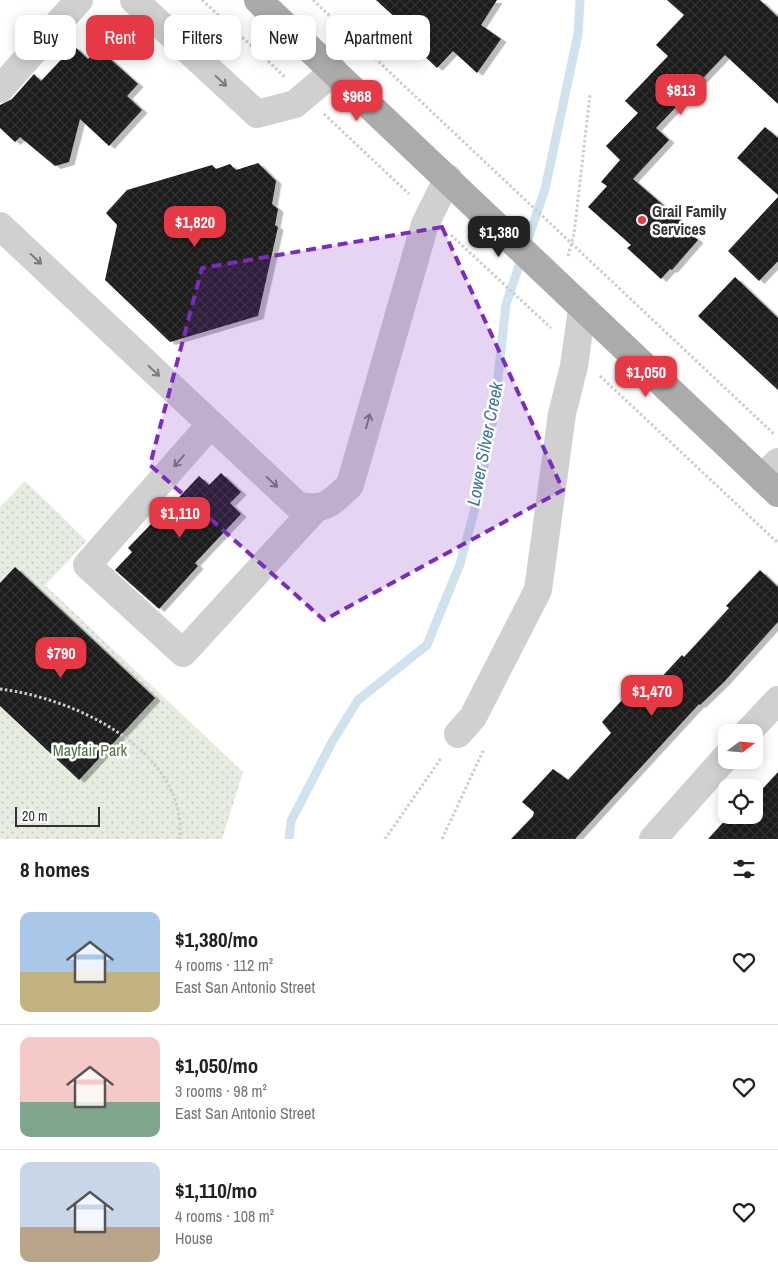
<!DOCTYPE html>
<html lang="en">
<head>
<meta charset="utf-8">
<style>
	:root { --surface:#fff; --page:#f6f6f6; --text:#222; --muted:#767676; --line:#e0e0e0; --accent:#e63946 }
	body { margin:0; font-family:"Archivo Narrow",sans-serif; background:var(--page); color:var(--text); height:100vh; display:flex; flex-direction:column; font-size:19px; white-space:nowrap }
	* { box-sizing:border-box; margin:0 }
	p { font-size:16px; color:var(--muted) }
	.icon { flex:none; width:28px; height:28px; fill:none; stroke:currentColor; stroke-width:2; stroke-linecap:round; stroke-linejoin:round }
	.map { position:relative; height:839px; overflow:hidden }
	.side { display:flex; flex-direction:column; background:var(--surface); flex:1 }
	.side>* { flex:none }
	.guide { position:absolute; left:15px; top:15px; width:500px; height:45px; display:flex; gap:10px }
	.needle { width:32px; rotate:74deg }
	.tools { position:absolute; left:718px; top:724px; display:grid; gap:10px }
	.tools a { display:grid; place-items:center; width:45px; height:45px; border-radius:10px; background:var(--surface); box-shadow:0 2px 12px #0003; font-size:25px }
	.scale { position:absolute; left:15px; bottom:12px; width:85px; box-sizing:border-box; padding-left:5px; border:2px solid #333; border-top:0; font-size:14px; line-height:18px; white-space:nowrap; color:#333; -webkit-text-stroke:4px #fff; paint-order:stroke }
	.price { position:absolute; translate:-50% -42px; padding:0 11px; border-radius:10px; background:var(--accent); color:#fff; font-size:16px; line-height:32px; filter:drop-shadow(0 1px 2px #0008) }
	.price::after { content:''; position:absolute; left:50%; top:30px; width:15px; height:11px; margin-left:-8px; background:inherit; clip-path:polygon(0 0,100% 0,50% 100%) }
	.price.active { background:#222; color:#fff }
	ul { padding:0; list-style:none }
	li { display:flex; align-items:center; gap:15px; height:125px; padding:0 20px }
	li+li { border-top:1px solid var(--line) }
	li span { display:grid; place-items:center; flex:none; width:140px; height:100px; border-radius:10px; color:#555 }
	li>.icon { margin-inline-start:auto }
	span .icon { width:60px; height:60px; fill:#fffc; stroke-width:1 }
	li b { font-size:21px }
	h2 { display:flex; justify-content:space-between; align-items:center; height:60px; padding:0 20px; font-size:21px }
	.tag { padding:0 18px; border-radius:10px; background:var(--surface); box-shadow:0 2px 12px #0003; font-size:18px; line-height:45px }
	.tag.active { background:var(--accent); color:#fff }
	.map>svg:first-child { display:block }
</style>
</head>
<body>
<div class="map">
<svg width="778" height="839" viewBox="0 0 778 839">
	<defs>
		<pattern id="park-dots" width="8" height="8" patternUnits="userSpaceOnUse" patternTransform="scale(1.25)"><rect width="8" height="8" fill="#e6ecdf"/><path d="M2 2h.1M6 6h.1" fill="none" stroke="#c6cbc0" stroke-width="1.8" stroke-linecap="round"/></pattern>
		<pattern id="building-cross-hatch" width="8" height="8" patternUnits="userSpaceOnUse" patternTransform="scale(1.25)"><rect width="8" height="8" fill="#1a1a1a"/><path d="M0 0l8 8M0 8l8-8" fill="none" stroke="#333"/></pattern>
		<filter id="shadow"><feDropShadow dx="5.5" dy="3" stdDeviation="0" flood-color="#0004"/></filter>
	</defs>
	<rect width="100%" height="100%" fill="#fff"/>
	<path fill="url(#park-dots)" d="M25,481L87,541L45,585L243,772L222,839H0V507Z"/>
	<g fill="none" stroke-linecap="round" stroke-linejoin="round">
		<path stroke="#cfe2ee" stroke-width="9" d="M289,839L291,821L332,742L358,700L427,645L460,564L477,501L494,414L506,304L545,189L578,34L580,0"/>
	</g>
	<path fill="url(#building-cross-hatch)" filter="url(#shadow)" d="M376,0H497L481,25L501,39L477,73L453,51L437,68L404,37L410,31Z
		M667,0H760L778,17V104L725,55L656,128L669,140L633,179L691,229L688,232L698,240L672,270L670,269L661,279L627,248L631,245L588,207L607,186L601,182L620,160L606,146L638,113L625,101L668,56L656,45L684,15Z
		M74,46L88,59L98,48L138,84L127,96L142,110L109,146L80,119L69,162L55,166L20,137L15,142L0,128V105L12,99L34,74L41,81Z
		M765,127L778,138V195L737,158Z
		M258,163L276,181L272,204L278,209L275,225L278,227L258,316L170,342L105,280L117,225L106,213L127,190L212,165L216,169L230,164L236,170Z
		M778,197V261L759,281L728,251Z
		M735,277L778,318V390L698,316Z
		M221,473L241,492L230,503L241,514L195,563L198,566L159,609L115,570L132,552L128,548L152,523L154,524L199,476L209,485Z
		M15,567L155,698L79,780L0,706V583Z
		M760,570L778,587V622L724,682L700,705L699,704L575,839H511L533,816L534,812L522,802L553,769L568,780L611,733L602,722L633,688L642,697L644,696L682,655L684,657L729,608L726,606Z
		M778,772V839H708L730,815H754V798Z"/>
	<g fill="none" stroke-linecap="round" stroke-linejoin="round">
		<path stroke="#cdcdcd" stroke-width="3" stroke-dasharray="2.5 2.5" stroke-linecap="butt" d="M202,0L285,77
			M313,0L775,435
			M324,114L409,194
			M451,235L551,328
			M568,256L574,234L590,95
			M600,376L778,543
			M0,689C74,698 187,750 180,839
			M385,839L442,757
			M442,839L484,749"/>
		<path stroke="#d0d0d0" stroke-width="28" d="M134,0L257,114L295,104L334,71
			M0,89L79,0
			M0,226L297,505C324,512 331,503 350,485L425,224L448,178
			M211,424L87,565L183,653L314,510
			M762,478L778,462
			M748,732L778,700
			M458,734L473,717L538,590L562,414L574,366L582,309
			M653,839L726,757"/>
		<path stroke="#ababab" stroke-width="28" d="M258,0L778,493"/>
	</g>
	<defs><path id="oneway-shaft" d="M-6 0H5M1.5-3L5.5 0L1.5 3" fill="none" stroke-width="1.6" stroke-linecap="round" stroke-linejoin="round" transform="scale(1.25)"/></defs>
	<g stroke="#7a7a7a">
		<use href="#oneway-shaft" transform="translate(221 81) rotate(43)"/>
		<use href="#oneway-shaft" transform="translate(36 259) rotate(43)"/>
		<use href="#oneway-shaft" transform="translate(154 371) rotate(43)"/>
		<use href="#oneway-shaft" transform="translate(368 421) rotate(-74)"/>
		<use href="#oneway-shaft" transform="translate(179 461) rotate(131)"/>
		<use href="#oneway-shaft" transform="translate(272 482) rotate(43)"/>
	</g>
	<path fill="#7b2cbf" fill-opacity="0.2" stroke="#7b2cbf" stroke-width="4" stroke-dasharray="10 6" stroke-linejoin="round" d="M442,227L563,490L324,620L150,465L202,268Z"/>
	<circle fill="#e63946" stroke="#fff" stroke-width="2" cx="642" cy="220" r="5"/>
	<g text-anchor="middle" stroke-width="5" stroke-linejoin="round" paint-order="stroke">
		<g font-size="16" font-weight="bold" fill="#333" stroke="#fff" text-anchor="start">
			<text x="652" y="217">Grail Family<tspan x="652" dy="18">Services</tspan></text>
		</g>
		<g font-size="16" fill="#56703f" stroke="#fff">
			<text x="90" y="756">Mayfair Park</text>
		</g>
		<g font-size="18" font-style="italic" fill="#3f7597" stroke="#fff">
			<text transform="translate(485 444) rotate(-79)" y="6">Lower Silver Creek</text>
		</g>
	</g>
</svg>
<div class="tools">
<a><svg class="needle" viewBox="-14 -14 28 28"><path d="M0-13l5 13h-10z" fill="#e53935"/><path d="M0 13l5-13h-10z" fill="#767676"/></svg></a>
<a><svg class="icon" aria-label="locate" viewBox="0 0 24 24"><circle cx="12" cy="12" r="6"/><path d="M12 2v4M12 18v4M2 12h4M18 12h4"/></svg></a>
</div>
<div class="scale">20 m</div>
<b class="price" style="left:681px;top:116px">$813</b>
<b class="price" style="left:357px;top:122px">$968</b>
<b class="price" style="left:195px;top:248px">$1,820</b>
<b class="price active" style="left:499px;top:258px">$1,380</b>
<b class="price" style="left:646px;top:398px">$1,050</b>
<b class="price" style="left:180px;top:539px">$1,110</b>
<b class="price" style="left:61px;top:679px">$790</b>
<b class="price" style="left:652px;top:717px">$1,470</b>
<div class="guide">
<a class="tag">Buy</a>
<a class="tag active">Rent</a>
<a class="tag">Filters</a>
<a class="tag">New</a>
<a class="tag">Apartment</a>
</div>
</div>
<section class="side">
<h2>8 homes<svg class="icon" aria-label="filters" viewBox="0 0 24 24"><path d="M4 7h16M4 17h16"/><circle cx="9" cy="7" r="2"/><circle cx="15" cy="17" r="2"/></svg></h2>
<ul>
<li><span style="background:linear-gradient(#a9c7e8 60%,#c2b280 0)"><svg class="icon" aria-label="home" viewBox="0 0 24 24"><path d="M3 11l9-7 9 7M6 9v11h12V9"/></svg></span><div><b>$1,380/mo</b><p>4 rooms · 112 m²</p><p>East San Antonio Street</p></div><svg class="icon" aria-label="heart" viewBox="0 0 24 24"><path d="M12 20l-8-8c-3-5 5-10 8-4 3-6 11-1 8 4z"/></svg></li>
<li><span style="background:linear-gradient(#f6c9c9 65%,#7fa58c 0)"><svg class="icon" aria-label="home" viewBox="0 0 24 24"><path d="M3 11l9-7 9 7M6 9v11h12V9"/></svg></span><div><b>$1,050/mo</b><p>3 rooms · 98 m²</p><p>East San Antonio Street</p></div><svg class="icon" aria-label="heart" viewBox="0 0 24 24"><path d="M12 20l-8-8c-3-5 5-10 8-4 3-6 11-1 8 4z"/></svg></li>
<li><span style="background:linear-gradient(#c9d6e8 65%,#b9a48a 0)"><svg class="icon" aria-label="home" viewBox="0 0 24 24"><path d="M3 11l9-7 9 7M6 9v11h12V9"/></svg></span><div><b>$1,110/mo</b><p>4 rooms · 108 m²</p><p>House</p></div><svg class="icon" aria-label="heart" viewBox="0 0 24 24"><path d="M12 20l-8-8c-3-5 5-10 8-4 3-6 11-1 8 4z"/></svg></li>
</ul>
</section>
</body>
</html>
